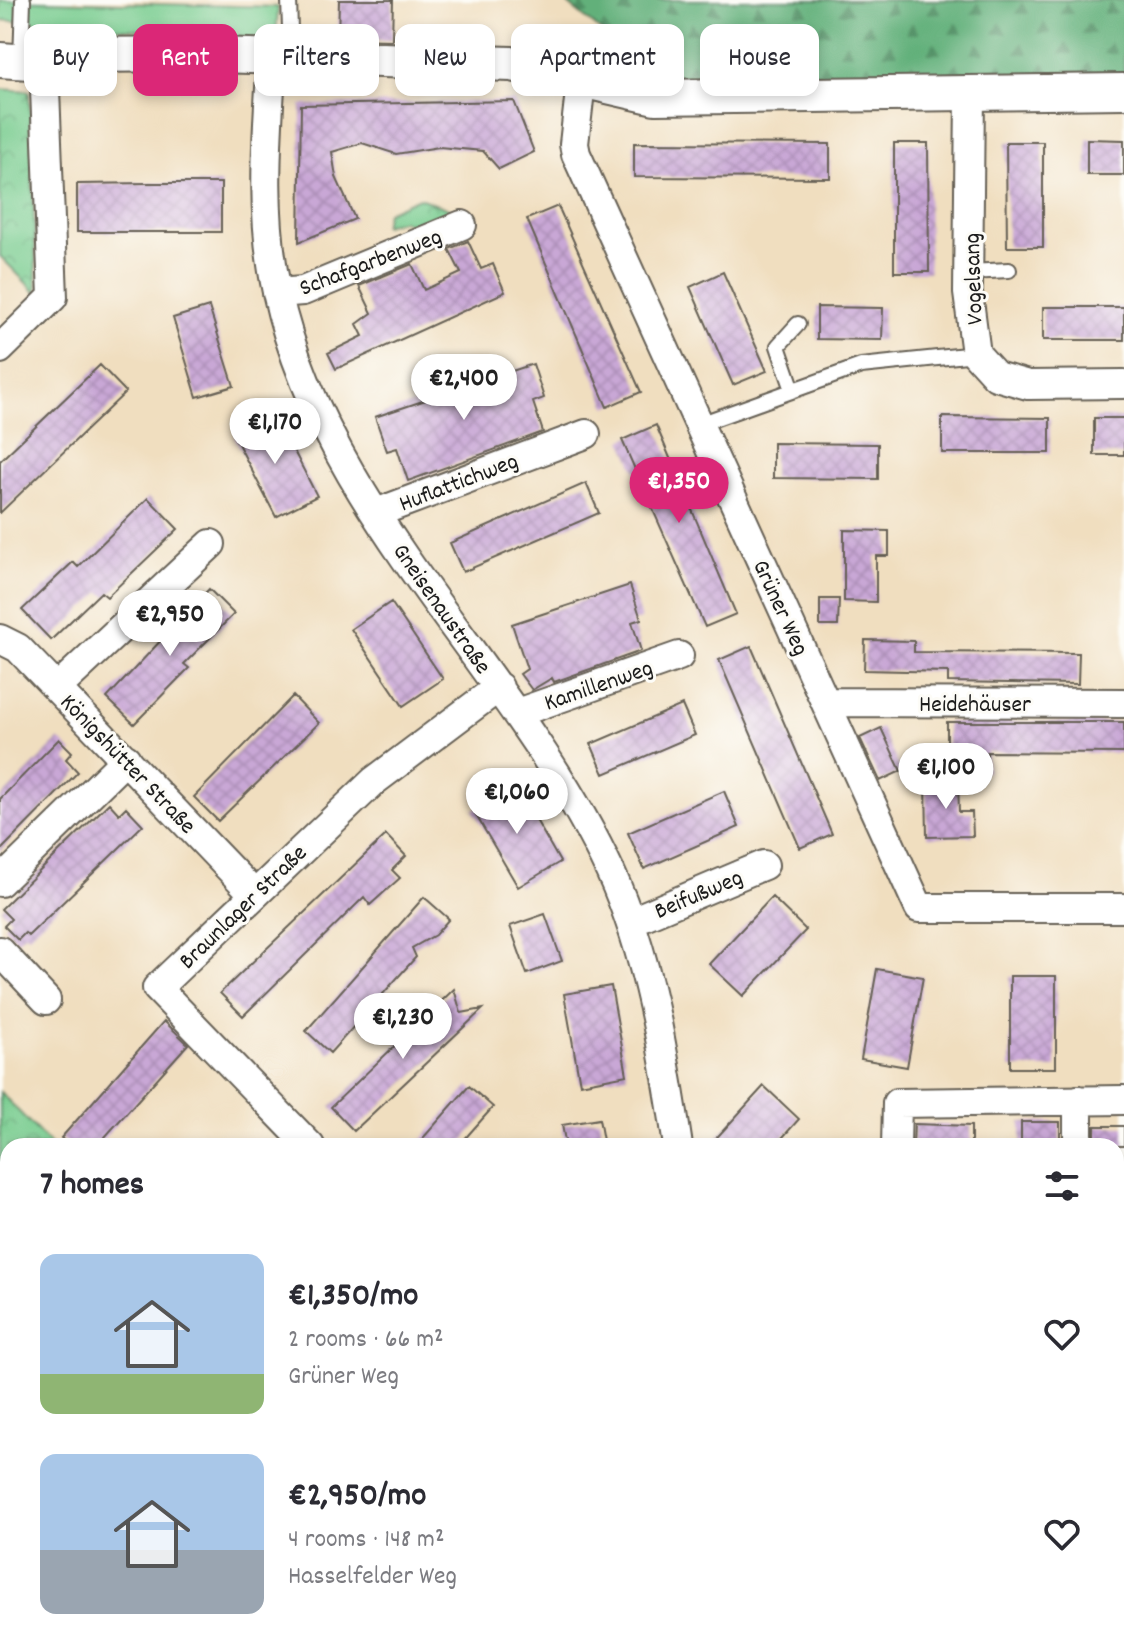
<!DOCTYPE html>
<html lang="en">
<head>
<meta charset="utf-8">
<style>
	:root { --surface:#fff; --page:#f2f2f3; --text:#2b2b33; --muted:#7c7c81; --accent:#db2777 }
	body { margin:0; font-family:Dekko,sans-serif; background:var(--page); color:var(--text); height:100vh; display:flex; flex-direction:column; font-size:30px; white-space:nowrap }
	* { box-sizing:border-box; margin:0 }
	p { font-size:26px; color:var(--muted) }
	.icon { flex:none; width:44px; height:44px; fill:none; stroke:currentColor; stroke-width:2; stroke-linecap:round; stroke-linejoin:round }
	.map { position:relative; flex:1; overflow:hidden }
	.panel { position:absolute; left:0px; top:1138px; width:1124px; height:514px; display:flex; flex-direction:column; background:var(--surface); border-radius:24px 24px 0 0; box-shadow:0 4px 12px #0003 }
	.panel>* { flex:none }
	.guide { position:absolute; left:24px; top:24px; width:1076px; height:72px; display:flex; gap:16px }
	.price { position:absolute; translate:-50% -68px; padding:0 18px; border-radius:28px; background:#fff; color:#222; font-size:26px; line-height:52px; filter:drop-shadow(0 2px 4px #0008) }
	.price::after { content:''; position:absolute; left:50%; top:48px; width:24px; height:18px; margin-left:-12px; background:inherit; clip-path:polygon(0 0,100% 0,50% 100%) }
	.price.active { background:var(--accent); color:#fff }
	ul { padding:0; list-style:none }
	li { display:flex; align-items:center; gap:24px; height:200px; padding:0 40px }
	li span { display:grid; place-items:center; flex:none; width:224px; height:160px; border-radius:16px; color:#555 }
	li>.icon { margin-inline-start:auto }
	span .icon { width:96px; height:96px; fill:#fffc; stroke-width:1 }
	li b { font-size:34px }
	h2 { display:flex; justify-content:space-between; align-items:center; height:96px; padding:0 40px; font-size:34px }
	.tag { padding:0 28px; border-radius:16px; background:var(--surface); box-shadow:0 4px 12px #0003; font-size:28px; line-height:72px }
	.tag.active { background:var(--accent); color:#fff }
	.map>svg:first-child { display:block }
</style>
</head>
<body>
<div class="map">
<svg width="1124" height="1651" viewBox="0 0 1124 1651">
	<defs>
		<pattern id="forest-firs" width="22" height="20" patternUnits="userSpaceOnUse" patternTransform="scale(2)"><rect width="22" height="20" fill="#62b07a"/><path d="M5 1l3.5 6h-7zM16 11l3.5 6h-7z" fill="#508e63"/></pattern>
		<pattern id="park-crowns" width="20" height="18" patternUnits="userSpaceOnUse" patternTransform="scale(2)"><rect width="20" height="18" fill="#78cc8f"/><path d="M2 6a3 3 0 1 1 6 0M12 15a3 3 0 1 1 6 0" fill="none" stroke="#67af7b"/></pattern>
		<pattern id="building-cross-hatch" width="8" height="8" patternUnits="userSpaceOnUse" patternTransform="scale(2)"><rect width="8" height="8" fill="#c9a7d6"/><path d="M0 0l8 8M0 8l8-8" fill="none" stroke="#ac8fb7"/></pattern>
	</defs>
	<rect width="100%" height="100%" fill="#fdfcf7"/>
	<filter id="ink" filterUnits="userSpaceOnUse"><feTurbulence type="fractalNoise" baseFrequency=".0125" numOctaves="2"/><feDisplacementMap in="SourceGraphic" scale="16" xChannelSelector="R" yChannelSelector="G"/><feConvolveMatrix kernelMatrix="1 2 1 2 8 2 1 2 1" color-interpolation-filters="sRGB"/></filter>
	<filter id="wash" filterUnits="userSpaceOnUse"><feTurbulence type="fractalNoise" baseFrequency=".006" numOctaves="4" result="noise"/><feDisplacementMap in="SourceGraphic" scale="32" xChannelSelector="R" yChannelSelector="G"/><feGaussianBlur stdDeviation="1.8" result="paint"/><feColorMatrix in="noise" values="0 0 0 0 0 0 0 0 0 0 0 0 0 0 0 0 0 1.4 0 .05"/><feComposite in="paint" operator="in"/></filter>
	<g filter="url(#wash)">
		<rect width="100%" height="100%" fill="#f0debf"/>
		<path fill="#78cc8f" stroke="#4a7456" stroke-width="2" d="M0,0L278,7L276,40L0,20Z
			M1116,1369L1124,1370V1629H1116Z"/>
		<path fill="url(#forest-firs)" stroke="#3f664b" stroke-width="2" d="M563,0H1124V88L672,89Z"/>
		<path fill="url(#park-crowns)" stroke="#4a7456" stroke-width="2" d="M0,89L29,91L37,294L0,256Z
			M419,198L455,211L422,233L403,220L384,225L387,212Z
			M0,1092L52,1146H8V1644H671L670,1651H0Z
			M727,1644H1085V1651H727Z"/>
		<g id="blocks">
			<path fill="url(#building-cross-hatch)" d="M339,0H393L392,40L338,39Z
				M514,101L534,152L499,169L483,151L439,147L396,154L362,143L332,152L336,177L355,219L299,242L301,105Z
				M1087,139L1124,140V175H1087Z
				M1006,142H1043V247H1007Z
				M634,143L830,144V178L634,177Z
				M894,143H928L929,272H894Z
				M150,183H221V232H77V184Z
				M558,206L641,392L607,407L527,219Z
				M468,241L481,269L493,264L505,292L336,369L328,353L363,336L357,324L372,313L359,286L412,264L424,290L461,273L449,249Z
				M723,272L767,371L733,385L690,287Z
				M209,307L234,386L197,397L173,318Z
				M817,307L883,308L882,340L817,339Z
				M1043,307H1124V340H1043Z
				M533,364L544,398L533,402L543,432L408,481L397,448L387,451L375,417Z
				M100,365L126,392L0,513V461Z
				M275,414L317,496L276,517L234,436Z
				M942,417L1050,418V453H942Z
				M1094,418H1124V455H1094Z
				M656,425L736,614L705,627L622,440Z
				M773,443L878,444V479L773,478Z
				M586,483L599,513L463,572L450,543Z
				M148,498L178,529L107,597L101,592L51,640L22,610L73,562L78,567Z
				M844,530L889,531V556H876V602L844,601Z
				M630,585L641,619L632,622L641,651L554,682L552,678L532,690L520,674L527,669L512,624Z
				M209,589L234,614L184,664L189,668L134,724L107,698Z
				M820,599H839L838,626H820Z
				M391,602L443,679L403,706L351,629Z
				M865,640L914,641V652L1079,653L1078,684L948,682V672L864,670Z
				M751,646L832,834L800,848L719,660Z
				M293,696L319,723L218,821L194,797Z
				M682,705L695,735L604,774L591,744Z
				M947,722H1124V753L987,752V772H947Z
				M881,728L901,771L880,781L860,738Z
				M59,739L72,752L66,759L78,772L0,851V799Z
				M926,781H958L959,812H972L973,836L927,837Z
				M516,785L560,862L518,887L473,810Z
				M724,791L739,827L644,869L628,833Z
				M109,803L119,814L126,807L143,825L28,936L25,933L18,940L4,926L11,919L1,909Z
				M386,835L406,856L392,870L400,878L370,905L364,897L243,1016L220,993Z
				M424,897L449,919L435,935L412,948L416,957L330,1053L306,1031Z
				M772,897L806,930L743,996L709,964Z
				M545,914L562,961L527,974L510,926Z
				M877,969L923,977L907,1067L861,1059Z
				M1010,976H1056V1068H1010Z
				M611,986L627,1075L580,1084L564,994Z
				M454,989L461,1013L483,1009L354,1131L331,1107Z
				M164,1021L188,1044L97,1146H70L61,1138Z
				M469,1086L493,1107L469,1134L459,1146H416Z
				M764,1086L799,1119L775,1146H709Z
				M599,1119L604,1146H566L562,1125Z
				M1021,1122H1060V1146H1021Z
				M914,1124L971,1126V1146H913Z
				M1095,1126H1124V1146H1095Z"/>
		</g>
	</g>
	<g filter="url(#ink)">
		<use href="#blocks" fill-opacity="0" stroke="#666055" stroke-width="2"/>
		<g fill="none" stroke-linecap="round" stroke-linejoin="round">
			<g stroke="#666055" stroke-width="18">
				<path id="service" d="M289,0L291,58
					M21,61L23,0
					M969,272L1009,270
					M793,390L778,346L798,324
					M697,425L861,366L976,354"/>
			</g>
			<g stroke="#666055" stroke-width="32">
				<path id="minor" d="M272,57C267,136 260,214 277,292C325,513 517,670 610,871C649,956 664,1054 678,1146
					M581,82L574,144L576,154L919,908H1124
					M970,93L968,293L976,354L996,376L1028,385L1124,384
					M277,293L303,291L462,225
					M0,349L53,297L44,63
					M376,513L586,434
					M0,639L18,648L254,894
					M57,688L211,544
					M826,702L1124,703
					M517,713L679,656
					M0,882L126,759
					M632,921L764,865
					M0,951L46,1000
					M310,1146L157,988L374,781L499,687
					M896,1146L897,1103L1124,1100
					M1078,1146V1100
					M1092,1644L1093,1651
					M699,1651L700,1644"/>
			</g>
			<g stroke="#666055" stroke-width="38">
				<path id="tertiary" d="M0,60L44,63L87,55L187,54L512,64L655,97L1124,91"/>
			</g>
			<use href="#service" stroke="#fff" stroke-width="14"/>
			<use href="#minor" stroke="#fff" stroke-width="28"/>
			<use href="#tertiary" stroke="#fff" stroke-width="34"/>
		</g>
	</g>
	<g text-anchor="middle" stroke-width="6" stroke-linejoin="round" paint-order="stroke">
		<g font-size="24" fill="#1c1c1c" stroke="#fdfcf7">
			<text transform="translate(370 261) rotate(-21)" y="8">Schafgarbenweg</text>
			<text transform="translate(972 279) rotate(-92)" y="8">Vogelsang</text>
			<text transform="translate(458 481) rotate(-21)" y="8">Huflattichweg</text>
			<text transform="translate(782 607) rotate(65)" y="8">Grüner Weg</text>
			<text transform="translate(443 608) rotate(55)" y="8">Gneisenaustraße</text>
			<text transform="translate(598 684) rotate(-19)" y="8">Kamillenweg</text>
			<text x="975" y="711">Heidehäuser</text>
			<text transform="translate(129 763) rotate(46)" y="8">Königshütter Straße</text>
			<text transform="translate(698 893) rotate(-23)" y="8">Beifußweg</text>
			<text transform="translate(242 906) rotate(-44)" y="8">Braunlager Straße</text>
		</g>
	</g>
</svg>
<b class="price" style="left:464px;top:422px">€2,400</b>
<b class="price" style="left:275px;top:466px">€1,170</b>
<b class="price active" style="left:679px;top:525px">€1,350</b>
<b class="price" style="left:170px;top:658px">€2,950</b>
<b class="price" style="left:946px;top:811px">€1,100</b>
<b class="price" style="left:517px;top:836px">€1,060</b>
<b class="price" style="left:403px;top:1061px">€1,230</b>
<div class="guide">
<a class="tag">Buy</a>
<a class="tag active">Rent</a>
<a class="tag">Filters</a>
<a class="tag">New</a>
<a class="tag">Apartment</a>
<a class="tag">House</a>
</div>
<section class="panel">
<h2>7 homes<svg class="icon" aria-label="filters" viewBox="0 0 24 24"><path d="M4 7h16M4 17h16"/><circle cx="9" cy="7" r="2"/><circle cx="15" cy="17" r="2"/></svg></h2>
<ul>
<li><span style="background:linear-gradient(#a9c7e8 75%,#8fb573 0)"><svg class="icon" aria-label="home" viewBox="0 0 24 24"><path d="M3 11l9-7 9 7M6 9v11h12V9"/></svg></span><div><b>€1,350/mo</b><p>2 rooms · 66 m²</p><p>Grüner Weg</p></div><svg class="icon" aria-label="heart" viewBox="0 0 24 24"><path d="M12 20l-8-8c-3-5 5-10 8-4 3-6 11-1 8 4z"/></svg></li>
<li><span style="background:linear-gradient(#a9c7e8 60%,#9aa5b1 0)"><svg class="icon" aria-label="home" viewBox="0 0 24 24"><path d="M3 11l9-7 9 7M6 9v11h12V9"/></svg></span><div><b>€2,950/mo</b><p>4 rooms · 148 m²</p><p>Hasselfelder Weg</p></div><svg class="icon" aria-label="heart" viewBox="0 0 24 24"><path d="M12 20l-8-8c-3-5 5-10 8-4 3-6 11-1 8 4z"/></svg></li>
</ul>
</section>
</div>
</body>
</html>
